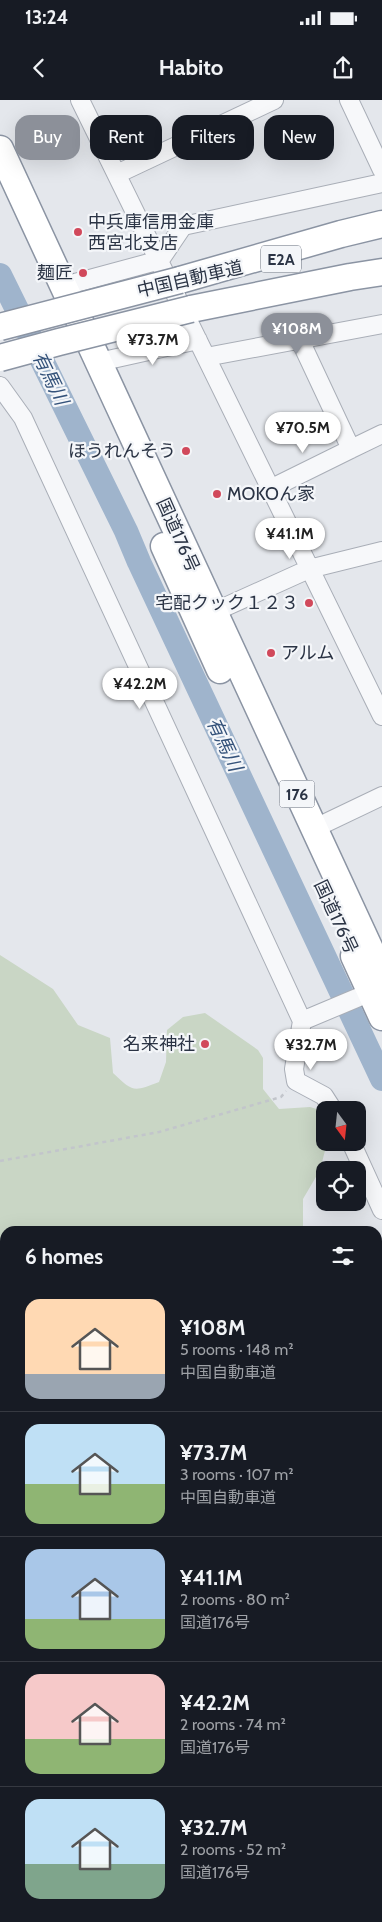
<!DOCTYPE html>
<html lang="en">
<head>
<meta charset="utf-8">
<style>
	:root { --surface:#171b24; --page:#20242c; --text:#f1f3f6; --muted:#9ea1a6; --line:#363941; --accent:#8c9099 }
	body { margin:0; font-family:Cabin,"Noto Sans JP",sans-serif; background:var(--page); color:var(--text); height:100vh; display:flex; flex-direction:column; font-size:19px; white-space:nowrap }
	* { box-sizing:border-box; margin:0 }
	p { font-size:16px; color:var(--muted) }
	.icon { flex:none; width:28px; height:28px; fill:none; stroke:currentColor; stroke-width:2; stroke-linecap:round; stroke-linejoin:round }
	.map { position:relative; flex:1; overflow:hidden }
	.sheet { position:absolute; left:0px; top:1126px; width:382px; height:696px; display:flex; flex-direction:column; background:var(--surface); border-radius:15px 15px 0 0; box-shadow:0 5px 20px #0002 }
	.sheet>* { flex:none }
	.top-card { position:absolute; left:15px; top:15px; width:352px; height:45px; display:flex; gap:10px }
	.needle { width:32px; rotate:165deg }
	.fabs { position:absolute; left:316px; top:1001px; display:grid; gap:10px }
	.fabs a { display:grid; place-items:center; width:50px; height:50px; border-radius:10px; background:var(--surface); box-shadow:0 5px 20px #0002; font-size:25px }
	.price { position:absolute; translate:-50% -42px; padding:0 11px; border-radius:18px; background:#fff; color:#222; font-size:16px; line-height:32px; filter:drop-shadow(0 1px 2px #0008) }
	.price::after { content:''; position:absolute; left:50%; top:30px; width:15px; height:11px; margin-left:-8px; background:inherit; clip-path:polygon(0 0,100% 0,50% 100%) }
	.price.active { background:var(--accent); color:#fff }
	ul { padding:0; list-style:none }
	li { display:flex; align-items:center; gap:15px; height:125px; padding:0 25px }
	li+li { border-top:1px solid var(--line) }
	li span { display:grid; place-items:center; flex:none; width:140px; height:100px; border-radius:15px; color:#555 }
	li>.icon { margin-inline-start:auto }
	span .icon { width:60px; height:60px; fill:#fffc; stroke-width:1 }
	li b { font-size:21px }
	h2 { display:flex; justify-content:space-between; align-items:center; height:60px; padding:0 25px; font-size:21px }
	.tag { padding:0 18px; border-radius:15px; background:var(--surface); box-shadow:0 5px 20px #0002; font-size:18px; line-height:45px }
	.tag.active { background:var(--accent); color:#fff }
	.status { display:flex; justify-content:space-between; align-items:center; height:35px; padding:0 25px; background:var(--surface); direction:ltr }
	.status svg { height:14px; fill:currentColor }
	header { display:flex; justify-content:space-between; align-items:center; height:65px; padding:0 25px; background:var(--surface); font-size:22px; font-weight:700 }
	.map>svg:first-child { display:block }
</style>
</head>
<body>
<div class="status"><b>13:24</b><svg viewBox="0 0 49 12"><path d="M0 12V9h3v3zM5 12V6h3v6zM10 12V3h3v9zM15 12V0h3v12zM26 1h20v11H26zM47 4h2v5h-2z"/></svg></div>
<header><svg class="icon" aria-label="back" viewBox="0 0 24 24"><path d="M15 5l-7 7 7 7"/></svg>Habito<svg class="icon" aria-label="share" viewBox="0 0 24 24"><path d="M12 15V3M7 8l5-5 5 5M5 13v7h14v-7"/></svg></header>
<div class="map">
<svg width="382" height="1822" viewBox="0 0 382 1822">
	<rect width="100%" height="100%" fill="#e4e7ec"/>
	<path fill="#c9d6c5" d="M0,855L53,889L78,925L110,938L113,973C133,992 133,992 159,982L166,962L167,930L183,917L205,913L258,950L263,958V989L279,1009L310,1007L320,1010L325,1019V1042L327,1043L320,1070L303,1099V1131H5V1616L0,1611Z
		M5,1776V1818H124L127,1822H0V1777Z"/>
	<g fill="none" stroke-linecap="round" stroke-linejoin="round">
		<path stroke="#9fb4cc" stroke-width="24" d="M0,175L126,431L139,462L382,979"/>
		<g stroke="#a9aeb7" stroke-width="20">
			<path id="minor" d="M80,0L382,616
				M349,0L382,70
				M117,74L274,0
				M64,186L160,160L183,126L382,83
				M299,238L351,349L382,334
				M206,257L382,224
				M99,262L198,240
				M0,286L23,318L302,921L294,969L296,981L324,996L333,1010
				M270,389L351,349
				M205,516L309,469L382,451
				M313,729L382,696
				M302,921L371,892
				M351,1042L382,1110"/>
		</g>
		<g stroke="#8b94a3" stroke-width="29">
			<path id="highway" d="M0,49C128,324 253,600 382,875
				M180,180L341,134L382,124
				M191,209L350,177L382,172
				M164,446L220,570
				M354,856L382,917"/>
		</g>
		<path stroke="#c2c5cb" stroke-width="2.5" stroke-dasharray="4 4" stroke-linecap="butt" d="M0,1061L159,1032L281,997L286,991
			M378,1595L382,1588"/>
		<use href="#minor" stroke="#f7f8fa" stroke-width="18"/>
		<use href="#highway" stroke="#fff" stroke-width="26"/>
		<g stroke="#8b94a3" stroke-width="29" stroke-linecap="butt">
			<path id="highway-bridge" d="M0,227L180,180
				M0,258L59,242L191,209"/>
		</g>
		<use href="#highway-bridge" stroke="#fff" stroke-width="26"/>
	</g>
	<g fill="#d1495b" stroke="#f4f6f9" stroke-width="2">
		<circle cx="78" cy="132" r="5"/>
		<circle cx="83" cy="173" r="5"/>
		<circle cx="186" cy="351" r="5"/>
		<circle cx="217" cy="394" r="5"/>
		<circle cx="309" cy="503" r="5"/>
		<circle cx="271" cy="553" r="5"/>
		<circle cx="205" cy="944" r="5"/>
	</g>
	<g text-anchor="middle" stroke-width="4.5" stroke-linejoin="round" paint-order="stroke">
		<g fill="#f4f6f9" stroke="#676e7b" stroke-width="1">
			<rect x="261" y="145.5" width="40" height="27" rx="4"/>
			<rect x="279.5" y="680.5" width="35" height="27" rx="4"/>
		</g>
		<g font-size="16" font-weight="bold" fill="#2b3445">
			<text x="281" y="165">E2A</text>
			<text x="297" y="700">176</text>
		</g>
		<g font-size="18" fill="#2b3445" stroke="#f4f6f9" text-anchor="end">
			<text x="88" y="128" text-anchor="start">中兵庫信用金庫<tspan x="88" dy="21">西宮北支店</tspan></text>
			<text x="73" y="179">麺匠</text>
			<text x="176" y="357">ほうれんそう</text>
			<text x="227" y="400" text-anchor="start">MOKOん家</text>
			<text x="299" y="509">宅配クック１２３</text>
			<text x="281" y="559" text-anchor="start">アルム</text>
			<text x="195" y="950">名来神社</text>
		</g>
		<g font-size="18" fill="#2b3445" stroke="#f4f6f9">
			<text transform="translate(190 179) rotate(-13)" y="6">中国自動車道</text>
			<text transform="translate(178 435) rotate(66)" y="6">国道176号</text>
			<text transform="translate(336 817) rotate(65)" y="6">国道176号</text>
		</g>
		<g font-size="19" font-style="italic" fill="#34527a" stroke="#f4f6f9">
			<text transform="translate(51 278) rotate(64)" y="7">有馬川</text>
			<text transform="translate(225 644) rotate(65)" y="7">有馬川</text>
		</g>
	</g>
</svg>
<div class="fabs">
<a><svg class="needle" viewBox="-14 -14 28 28"><path d="M0-13l5 13h-10z" fill="#e53935"/><path d="M0 13l5-13h-10z" fill="#9ea1a6"/></svg></a>
<a><svg class="icon" aria-label="locate" viewBox="0 0 24 24"><circle cx="12" cy="12" r="6"/><path d="M12 2v4M12 18v4M2 12h4M18 12h4"/></svg></a>
</div>
<b class="price active" style="left:297px;top:255px">¥108M</b>
<b class="price" style="left:153px;top:266px">¥73.7M</b>
<b class="price" style="left:303px;top:354px">¥70.5M</b>
<b class="price" style="left:290px;top:460px">¥41.1M</b>
<b class="price" style="left:140px;top:610px">¥42.2M</b>
<b class="price" style="left:311px;top:971px">¥32.7M</b>
<div class="top-card">
<a class="tag active">Buy</a>
<a class="tag">Rent</a>
<a class="tag">Filters</a>
<a class="tag">New</a>
</div>
<section class="sheet">
<h2>6 homes<svg class="icon" aria-label="filters" viewBox="0 0 24 24"><path d="M4 7h16M4 17h16"/><circle cx="9" cy="7" r="2"/><circle cx="15" cy="17" r="2"/></svg></h2>
<ul>
<li><span style="background:linear-gradient(#ffd9b3 75%,#9aa5b1 0)"><svg class="icon" aria-label="home" viewBox="0 0 24 24"><path d="M3 11l9-7 9 7M6 9v11h12V9"/></svg></span><div><b>¥108M</b><p>5 rooms · 148 m²</p><p>中国自動車道</p></div></li>
<li><span style="background:linear-gradient(#bfe0f5 60%,#8fb573 0)"><svg class="icon" aria-label="home" viewBox="0 0 24 24"><path d="M3 11l9-7 9 7M6 9v11h12V9"/></svg></span><div><b>¥73.7M</b><p>3 rooms · 107 m²</p><p>中国自動車道</p></div></li>
<li><span style="background:linear-gradient(#a9c7e8 70%,#8fb573 0)"><svg class="icon" aria-label="home" viewBox="0 0 24 24"><path d="M3 11l9-7 9 7M6 9v11h12V9"/></svg></span><div><b>¥41.1M</b><p>2 rooms · 80 m²</p><p>国道176号</p></div></li>
<li><span style="background:linear-gradient(#f6c9c9 65%,#8fb573 0)"><svg class="icon" aria-label="home" viewBox="0 0 24 24"><path d="M3 11l9-7 9 7M6 9v11h12V9"/></svg></span><div><b>¥42.2M</b><p>2 rooms · 74 m²</p><p>国道176号</p></div></li>
<li><span style="background:linear-gradient(#bfe0f5 65%,#7fa58c 0)"><svg class="icon" aria-label="home" viewBox="0 0 24 24"><path d="M3 11l9-7 9 7M6 9v11h12V9"/></svg></span><div><b>¥32.7M</b><p>2 rooms · 52 m²</p><p>国道176号</p></div></li>
</ul>
</section>
</div>
</body>
</html>
